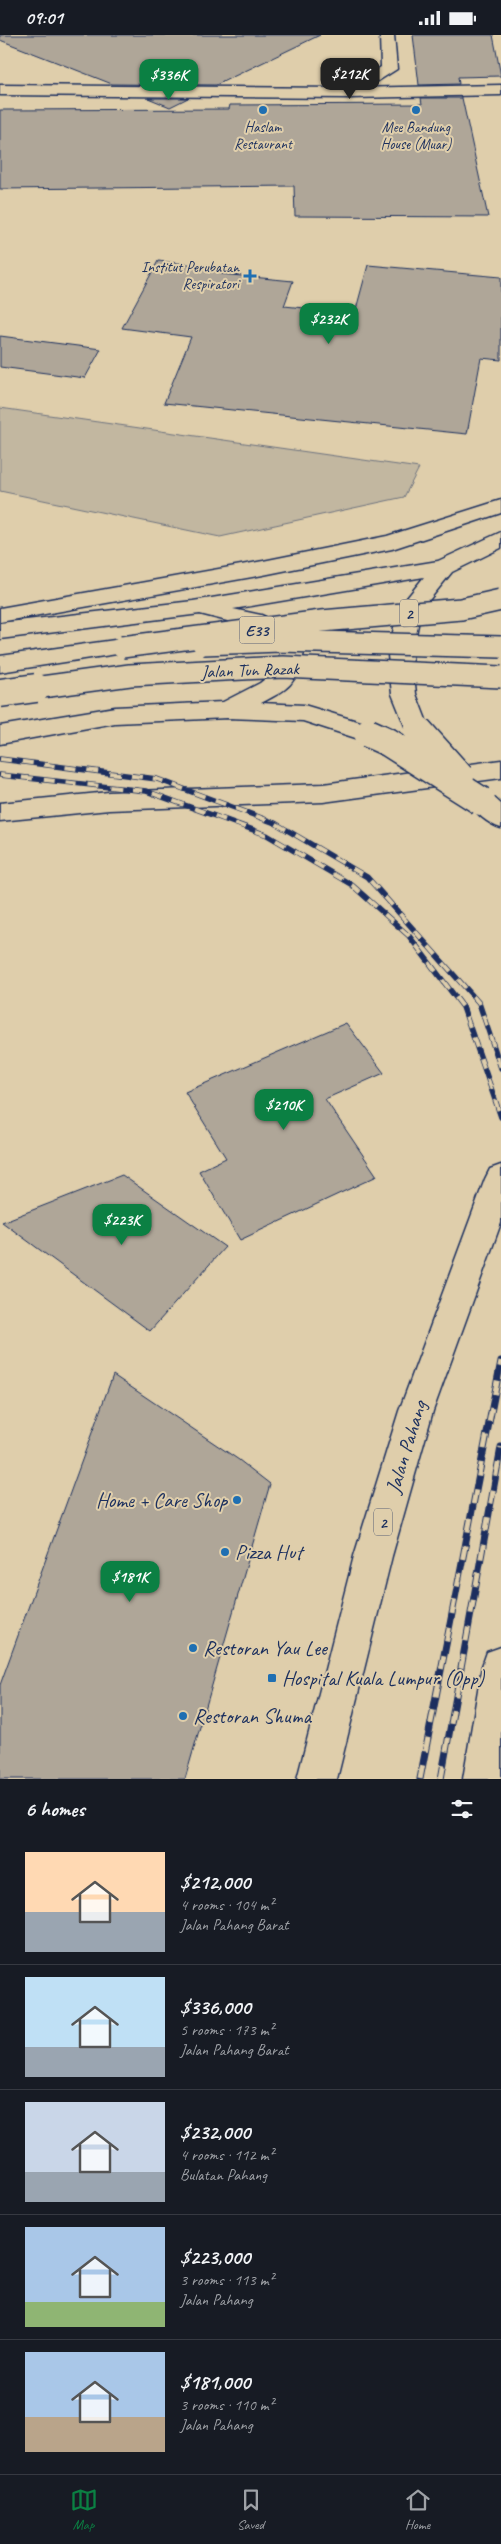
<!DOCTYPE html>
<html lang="en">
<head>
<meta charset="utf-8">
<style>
	:root { --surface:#171b24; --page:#242831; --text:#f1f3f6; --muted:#9ea1a6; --line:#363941; --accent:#0b8043 }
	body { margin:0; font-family:Caveat,sans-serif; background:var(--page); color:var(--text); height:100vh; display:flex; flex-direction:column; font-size:19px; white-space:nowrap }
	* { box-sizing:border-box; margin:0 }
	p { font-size:16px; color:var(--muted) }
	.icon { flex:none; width:28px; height:28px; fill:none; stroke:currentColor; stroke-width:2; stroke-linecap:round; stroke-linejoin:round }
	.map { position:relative; height:1744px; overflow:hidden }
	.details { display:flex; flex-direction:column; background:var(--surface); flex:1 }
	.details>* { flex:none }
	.price { position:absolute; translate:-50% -42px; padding:0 11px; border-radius:10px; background:var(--accent); color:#fff; font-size:16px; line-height:32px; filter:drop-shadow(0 1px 2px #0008) }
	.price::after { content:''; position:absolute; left:50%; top:30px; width:15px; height:11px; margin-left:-8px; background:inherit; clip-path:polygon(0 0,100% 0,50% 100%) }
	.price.selected { background:#222; color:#fff }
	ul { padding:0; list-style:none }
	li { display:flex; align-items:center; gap:15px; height:125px; padding:0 25px }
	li+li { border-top:1px solid var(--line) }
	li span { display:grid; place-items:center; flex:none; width:140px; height:100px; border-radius:0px; color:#555 }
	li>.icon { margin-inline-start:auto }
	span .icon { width:60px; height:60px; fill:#fffc; stroke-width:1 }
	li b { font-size:21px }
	h2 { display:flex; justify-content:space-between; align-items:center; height:60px; padding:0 25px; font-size:21px }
	.status { display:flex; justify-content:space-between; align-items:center; height:35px; padding:0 25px; background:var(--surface); direction:ltr }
	.status svg { height:14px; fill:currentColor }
	.tab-bar { display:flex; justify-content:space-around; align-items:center; height:70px; border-top:1px solid var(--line); background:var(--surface); font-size:14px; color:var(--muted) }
	.tab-bar a { display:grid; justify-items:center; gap:2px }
	.tab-bar .selected { color:var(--accent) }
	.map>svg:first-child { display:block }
</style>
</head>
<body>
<div class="status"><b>09:01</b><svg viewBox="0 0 49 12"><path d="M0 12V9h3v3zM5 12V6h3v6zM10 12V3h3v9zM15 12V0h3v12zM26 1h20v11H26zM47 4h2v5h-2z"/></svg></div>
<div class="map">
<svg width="501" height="1744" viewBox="0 0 501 1744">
	<rect width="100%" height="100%" fill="#dfceab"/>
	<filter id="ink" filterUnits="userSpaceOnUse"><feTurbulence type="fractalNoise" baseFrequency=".02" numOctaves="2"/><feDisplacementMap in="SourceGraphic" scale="10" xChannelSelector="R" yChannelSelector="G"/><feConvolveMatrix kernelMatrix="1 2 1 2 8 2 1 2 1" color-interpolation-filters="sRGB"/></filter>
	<g filter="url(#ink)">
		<path fill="#c2b7a0" stroke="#6e737f" d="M0,373L419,433L404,462L220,502L0,456Z"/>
		<path fill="#afa698" stroke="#1b2f5e" d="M0,0H320L216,50L112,49L0,5Z
			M413,0H493L501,41L458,42L459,49L419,50Z
			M148,63H188L170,72Z
			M421,63H462L488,182L295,181L294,151L0,154V75L229,74L230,70L422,69Z
			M158,226L224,233L221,239L293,246L284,271L355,278L368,230L501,242V325L481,323L467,399L164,368L191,302L122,293Z
			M0,301L101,314L85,343L0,332Z
			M346,988L384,1038L325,1064L377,1141L240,1205L199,1136L226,1123L185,1057Z
			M122,1140L225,1212L150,1296L2,1187Z
			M113,1340L239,1425L270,1449L185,1744H0V1650Z"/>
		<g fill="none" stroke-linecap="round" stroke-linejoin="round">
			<g stroke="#1b2f5e" stroke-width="3">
				<path id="minor" d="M380,0H394L397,34L378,46L351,53L501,50V60L350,63L0,60V50L341,53L338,50L341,47L368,40L381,32Z"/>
			</g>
			<g stroke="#1b2f5e" stroke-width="3">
				<path id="major" d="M501,465V478L392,514L263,540L0,587V573L263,526L387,501Z
					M501,497V513L452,537L421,575L412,620L416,659L430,695L427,701L418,703L409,701L392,659L388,620L398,574L424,542L233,574L261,580L291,593L304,618C296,649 289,654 261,668L304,670L377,692L380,698L377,704L368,707L303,686L228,683L115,688L0,709V691L115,672L223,667L260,648L275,636L280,618L273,603L247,591L200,579L0,604V588L193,566L438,526Z
					M122,604L130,607L134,612L130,617L0,637V621Z
					M481,757L490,759L501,769V793C488,789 475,778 468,766L472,759Z
					M501,1130V1188L433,1376L392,1521L337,1744H297L354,1521L399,1376L485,1144L490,1134Z
					M501,1612V1744H463L482,1631L487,1617Z"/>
			</g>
			<g stroke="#1b2f5e" stroke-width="3">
				<path id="highway" d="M501,725V743L323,767L109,775L0,786V768L109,757L323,749Z"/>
			</g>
			<use href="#minor" fill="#dfceab" fill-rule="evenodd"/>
			<use href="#major" fill="#dfceab" fill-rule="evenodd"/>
			<use href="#highway" fill="#dfceab" fill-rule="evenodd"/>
			<g stroke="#1b2f5e" stroke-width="5.5">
				<path id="rail-far1" d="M0,724L157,744L275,788L367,842L479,968L501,1033
					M0,740L146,756L267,800L352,850L409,901L463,972L501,1082"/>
			</g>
			<g stroke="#1b2f5e" stroke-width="7">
				<path id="rail" d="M420,1744L501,1326
					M441,1744L501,1412"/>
			</g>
			<use href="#rail-far1" stroke="#dfceab" stroke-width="4" stroke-dasharray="11" stroke-linecap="butt"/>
			<use href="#rail" stroke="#dfceab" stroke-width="5" stroke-dasharray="14" stroke-linecap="butt"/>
			<g stroke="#1b2f5e" stroke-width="24" stroke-linecap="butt">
				<path id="major-bridge-far1" d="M203,609L280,606L501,612
					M27,654L130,640L283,632L501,642"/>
			</g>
			<g stroke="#1b2f5e" stroke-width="31" stroke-linecap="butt">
				<path id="major-bridge" d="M0,658L36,653
					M418,695L460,742
					M368,698L388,707L481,766"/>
			</g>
			<g stroke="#1b2f5e" stroke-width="24" stroke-linecap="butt">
				<path id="highway-bridge" d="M122,612L322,586L461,574L501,565"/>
			</g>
			<use href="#major-bridge-far1" stroke="#dfceab" stroke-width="21"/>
			<use href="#major-bridge" stroke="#dfceab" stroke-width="28"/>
			<use href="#highway-bridge" stroke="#dfceab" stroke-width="21"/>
		</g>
	</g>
	<g fill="#1f6fb2" stroke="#dfceab" stroke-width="2">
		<circle cx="263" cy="75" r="5"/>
		<circle cx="416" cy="75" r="5"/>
		<path d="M247.5 233.5h5v5h5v5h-5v5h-5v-5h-5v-5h5z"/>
		<circle cx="237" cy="1465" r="5"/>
		<circle cx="225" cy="1517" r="5"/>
		<circle cx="193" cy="1613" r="5"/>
		<rect x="267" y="1638" width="10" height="10" rx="2.5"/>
		<circle cx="183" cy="1681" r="5"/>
	</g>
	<g text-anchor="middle" stroke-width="4" stroke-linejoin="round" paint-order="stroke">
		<g font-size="15" fill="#1b2f5e" stroke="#dfceab">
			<text x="263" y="97">Haslam<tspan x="263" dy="17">Restaurant</tspan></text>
			<text x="416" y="97">Mee Bandung<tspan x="416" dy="17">House (Muar)</tspan></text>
			<text x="239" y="237" text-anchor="end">Institut Perubatan<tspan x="239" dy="17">Respiratori</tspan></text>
		</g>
		<g fill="#dfceab" stroke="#565f75" stroke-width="1">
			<rect x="400" y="564.5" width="18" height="27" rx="4"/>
			<rect x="239.5" y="581.5" width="35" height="27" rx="4"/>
			<rect x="374" y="1473.5" width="18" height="27" rx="4"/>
		</g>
		<g font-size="16" font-weight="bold" fill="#1b2f5e">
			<text x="409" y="584">2</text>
			<text x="257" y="601">E33</text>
			<text x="383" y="1493">2</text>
		</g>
		<g font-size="18" fill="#1b2f5e" stroke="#dfceab">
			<text transform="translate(250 635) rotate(-2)" y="6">Jalan Tun Razak</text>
		</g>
		<g font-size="21" fill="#1b2f5e" stroke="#dfceab">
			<text transform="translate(406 1412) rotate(-73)" y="7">Jalan Pahang</text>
		</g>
		<g font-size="21" fill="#1b2f5e" stroke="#dfceab" text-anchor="start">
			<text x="227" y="1472" text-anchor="end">Home + Care Shop</text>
			<text x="235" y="1524">Pizza Hut</text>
			<text x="203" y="1620">Restoran Yau Lee</text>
			<text x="282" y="1650">Hospital Kuala Lumpur (Opp)</text>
			<text x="193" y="1688">Restoran Shuma</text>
		</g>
	</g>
</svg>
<b class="price selected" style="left:350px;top:65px">$212K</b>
<b class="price" style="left:169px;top:66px">$336K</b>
<b class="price" style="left:329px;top:310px">$232K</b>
<b class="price" style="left:284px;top:1096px">$210K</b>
<b class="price" style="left:122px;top:1211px">$223K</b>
<b class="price" style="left:130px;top:1568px">$181K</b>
</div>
<section class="details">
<h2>6 homes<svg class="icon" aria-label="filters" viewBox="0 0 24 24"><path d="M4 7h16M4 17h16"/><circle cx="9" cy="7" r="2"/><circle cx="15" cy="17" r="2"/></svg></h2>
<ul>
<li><span style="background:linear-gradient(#ffd9b3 60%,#9aa5b1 0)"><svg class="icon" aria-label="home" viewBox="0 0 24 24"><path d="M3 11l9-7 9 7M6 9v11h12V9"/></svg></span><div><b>$212,000</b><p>4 rooms · 104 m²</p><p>Jalan Pahang Barat</p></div></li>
<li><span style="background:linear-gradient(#bfe0f5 70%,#9aa5b1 0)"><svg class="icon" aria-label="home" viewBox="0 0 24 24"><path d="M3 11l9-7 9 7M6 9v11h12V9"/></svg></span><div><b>$336,000</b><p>5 rooms · 173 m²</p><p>Jalan Pahang Barat</p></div></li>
<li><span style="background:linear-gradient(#c9d6e8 70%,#9aa5b1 0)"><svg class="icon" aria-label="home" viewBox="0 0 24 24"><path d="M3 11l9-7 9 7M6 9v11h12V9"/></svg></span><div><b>$232,000</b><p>4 rooms · 112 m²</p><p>Bulatan Pahang</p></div></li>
<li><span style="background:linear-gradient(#a9c7e8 75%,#8fb573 0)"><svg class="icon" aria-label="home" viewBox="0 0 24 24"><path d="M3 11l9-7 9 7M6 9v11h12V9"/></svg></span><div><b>$223,000</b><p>3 rooms · 113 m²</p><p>Jalan Pahang</p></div></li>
<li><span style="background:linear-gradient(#a9c7e8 65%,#b9a48a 0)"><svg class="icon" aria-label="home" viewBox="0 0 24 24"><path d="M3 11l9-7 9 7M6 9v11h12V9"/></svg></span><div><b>$181,000</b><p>3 rooms · 110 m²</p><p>Jalan Pahang</p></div></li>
</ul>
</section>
<nav class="tab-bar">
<a class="selected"><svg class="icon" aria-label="map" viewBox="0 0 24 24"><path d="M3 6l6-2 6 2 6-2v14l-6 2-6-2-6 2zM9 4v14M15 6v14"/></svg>Map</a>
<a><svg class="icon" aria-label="saved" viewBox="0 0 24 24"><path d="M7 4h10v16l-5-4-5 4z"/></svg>Saved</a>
<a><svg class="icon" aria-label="home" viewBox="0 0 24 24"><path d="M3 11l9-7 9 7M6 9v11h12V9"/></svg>Home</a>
</nav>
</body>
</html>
